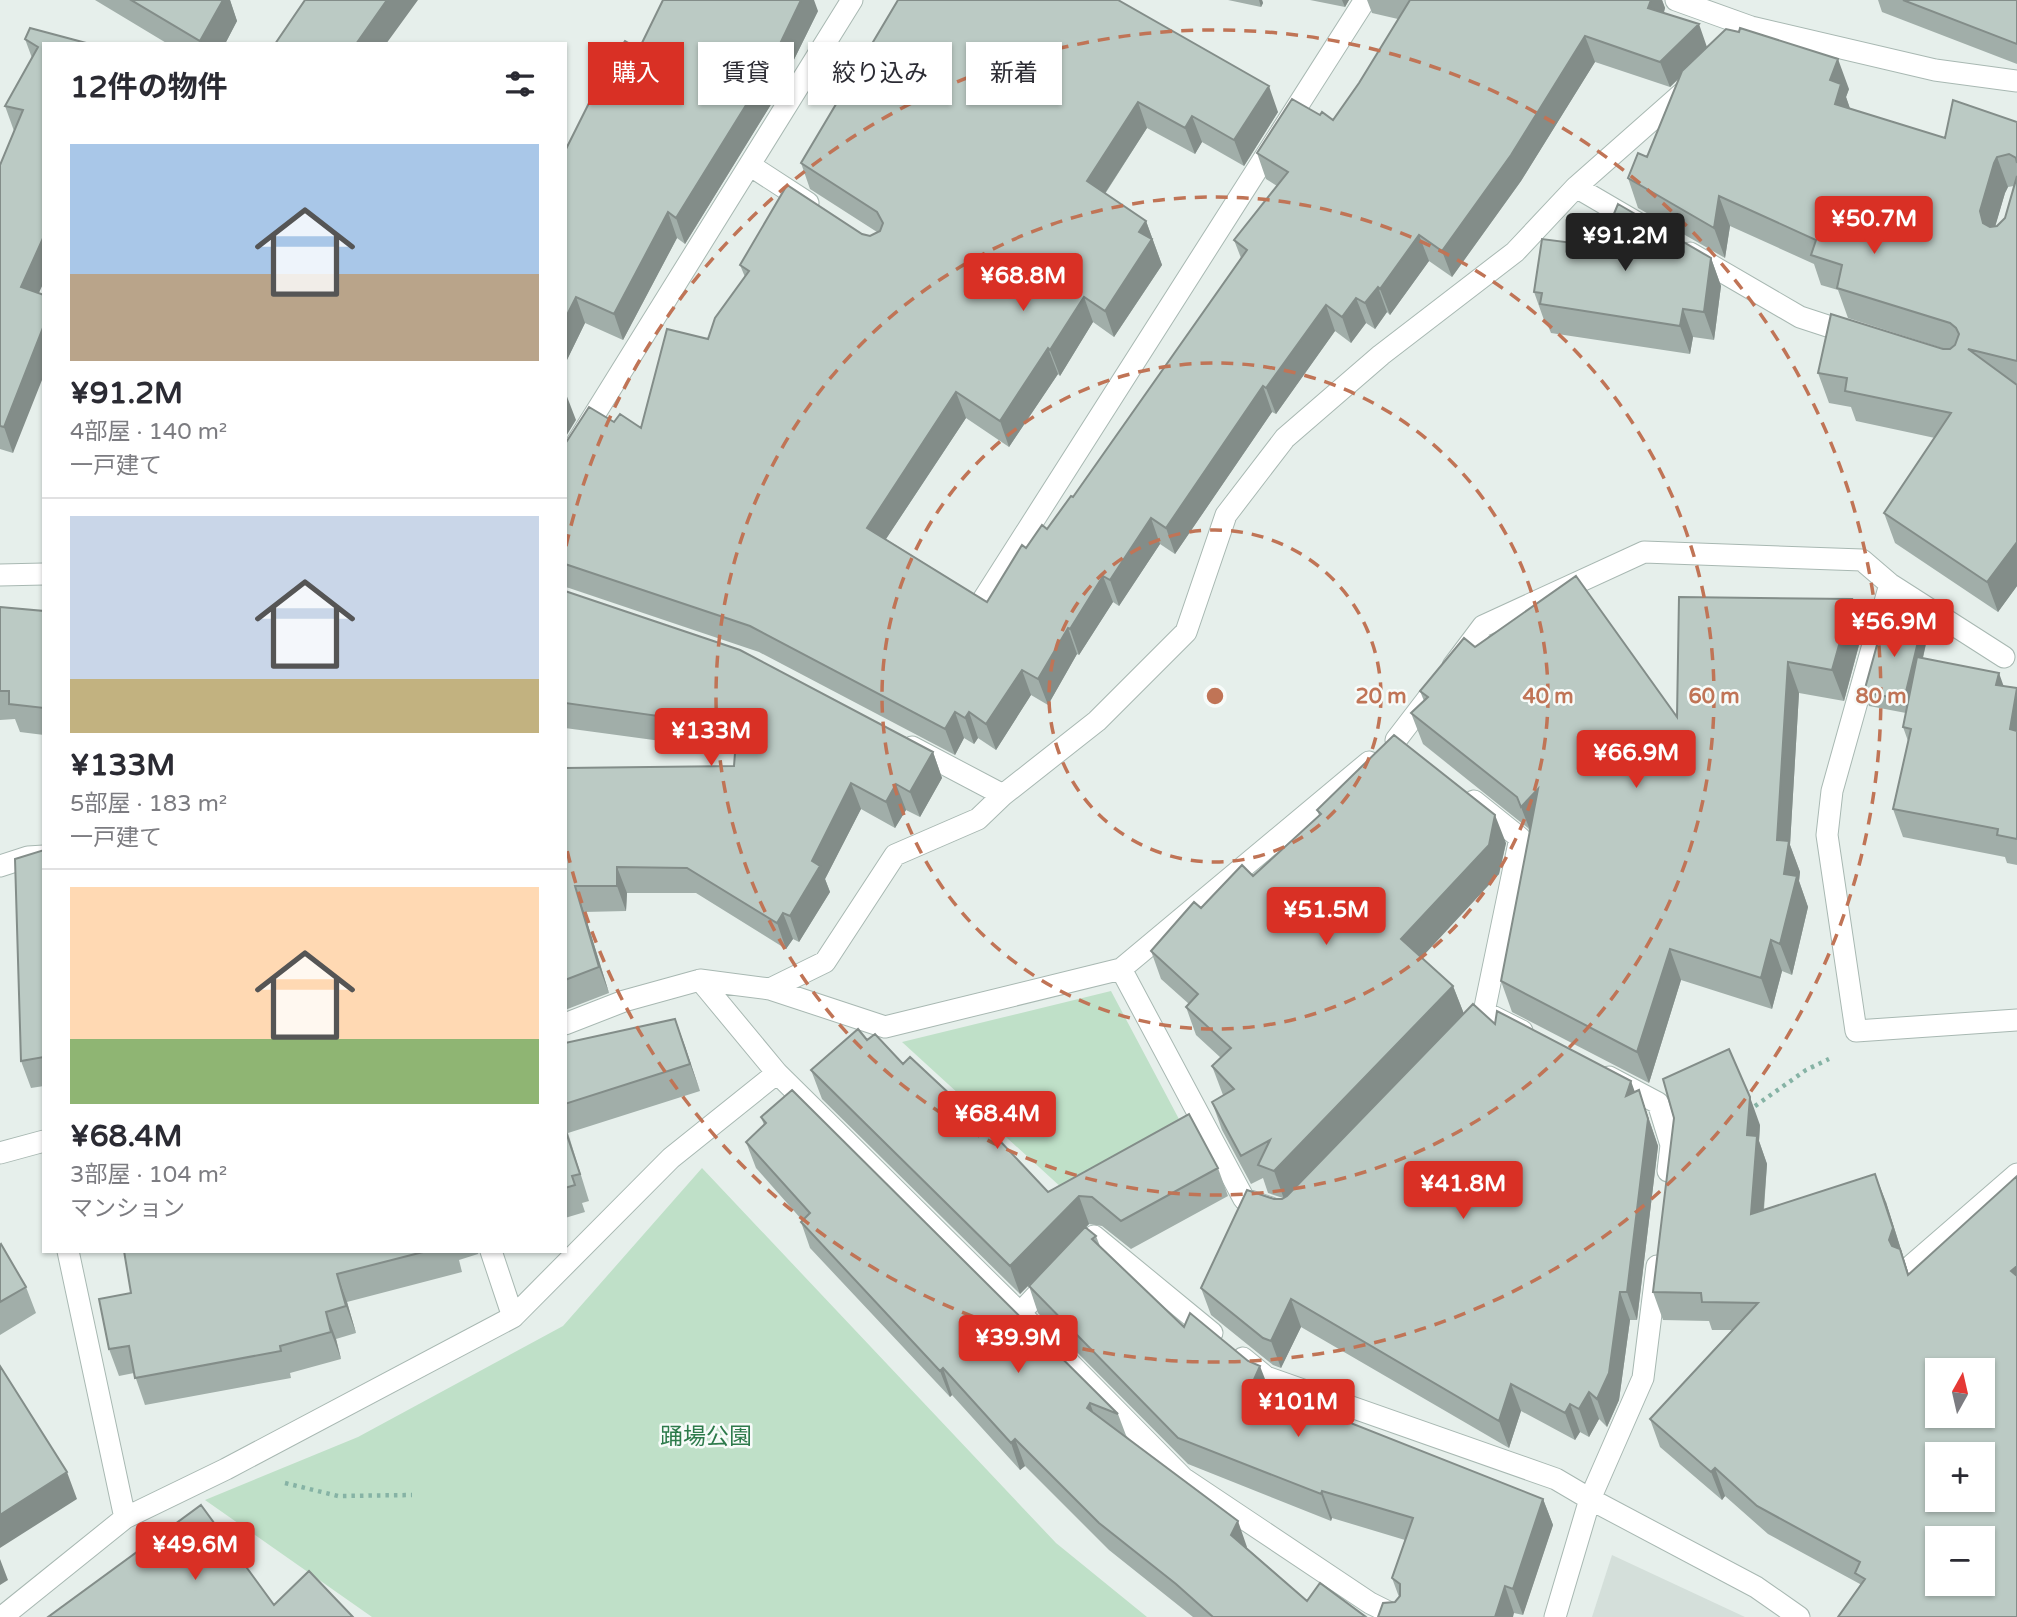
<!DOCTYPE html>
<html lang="ja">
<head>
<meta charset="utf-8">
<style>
	:root { --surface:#fff; --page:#f2f2f3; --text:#2b2b33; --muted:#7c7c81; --line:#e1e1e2; --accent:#d93025 }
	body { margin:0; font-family:"Varela Round","Noto Sans JP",sans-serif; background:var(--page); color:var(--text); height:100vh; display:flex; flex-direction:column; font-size:26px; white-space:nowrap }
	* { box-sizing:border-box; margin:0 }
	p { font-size:23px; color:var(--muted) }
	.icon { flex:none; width:38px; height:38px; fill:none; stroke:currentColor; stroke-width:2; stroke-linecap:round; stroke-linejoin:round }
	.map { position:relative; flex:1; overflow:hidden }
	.panel { position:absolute; left:42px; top:42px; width:525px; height:1211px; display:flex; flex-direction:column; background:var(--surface); border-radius:0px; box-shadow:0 2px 5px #0004 }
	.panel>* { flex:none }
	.top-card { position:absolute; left:588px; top:42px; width:665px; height:63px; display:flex; gap:14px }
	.needle { width:46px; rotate:8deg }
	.controls { position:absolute; left:1925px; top:1358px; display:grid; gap:14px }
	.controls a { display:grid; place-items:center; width:70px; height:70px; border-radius:0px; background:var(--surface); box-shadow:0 2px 5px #0004; font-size:35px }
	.price { position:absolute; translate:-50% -60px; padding:0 16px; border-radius:7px; background:var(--accent); color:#fff; font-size:23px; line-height:46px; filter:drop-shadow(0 2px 4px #0008) }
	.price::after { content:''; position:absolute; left:50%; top:42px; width:21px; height:16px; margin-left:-10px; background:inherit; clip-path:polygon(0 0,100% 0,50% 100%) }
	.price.current { background:#222; color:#fff }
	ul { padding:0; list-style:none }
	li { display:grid; align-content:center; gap:14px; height:371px; padding:0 28px }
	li+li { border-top:2px solid var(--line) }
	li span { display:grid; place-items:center; height:217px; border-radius:0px; color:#555 }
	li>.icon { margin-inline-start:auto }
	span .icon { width:126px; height:126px; fill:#fffc; stroke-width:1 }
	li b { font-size:30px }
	h2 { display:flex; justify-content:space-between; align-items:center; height:84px; padding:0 28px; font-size:30px }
	.tag { padding:0 24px; border-radius:0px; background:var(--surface); box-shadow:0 2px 5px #0004; font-size:24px; line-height:63px }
	.tag.current { background:var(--accent); color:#fff }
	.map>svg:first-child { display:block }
</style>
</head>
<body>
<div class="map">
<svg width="2017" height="1617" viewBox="0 0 2017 1617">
	<rect width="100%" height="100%" fill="#e6efeb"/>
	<path fill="#d4dfda" d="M1612,1555L1745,1617H1592Z"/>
	<path fill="#bfe0c8" d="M1111,991L1180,1121L1063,1189L902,1042Z
		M702,1168L1056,1543L1147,1617H372L205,1500L358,1437L563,1326Z"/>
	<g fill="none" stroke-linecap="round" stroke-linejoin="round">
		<g stroke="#a8b8b2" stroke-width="23">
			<path id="minor" d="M1676,0L1751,27L1935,70L2017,81
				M751,166L808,203
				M1576,187L1641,225
				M1690,253L1800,317L1855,335
				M565,462L852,0
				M0,575L44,574
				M1890,584L1832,791L1827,835L1856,1031L2017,1020
				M981,603L1365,0
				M1453,666L1483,626L1644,552L1862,560L1890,584L2004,657
				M1396,740L1429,697
				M912,747L1003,795
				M1474,801L1520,838L1484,1012
				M0,866L28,857L44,856
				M1121,969L1369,762
				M700,980L777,1073L1020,1313L1183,1478L1370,1603L1398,1617
				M770,989L825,962L895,855L978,819L1003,795L1097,721L1186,632L1226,515L1285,438L1381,355L1515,252L1576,187L1687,89
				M565,1024L624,1001L700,980L770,989L885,1027L1121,969L1244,1199L1271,1208
				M1463,1033L1484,1012L1522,1031
				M1609,1077L1658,1103L1671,1145L1668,1171
				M0,1153L44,1141
				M68,1251L125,1518
				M491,1251L513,1317
				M1077,1253L1094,1236L1212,1333
				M1912,1265L2017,1174
				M1020,1313L1052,1279
				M1243,1358L1266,1377L1556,1479L1590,1499L1643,1378L1657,1266
				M2,1617L125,1518L226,1469L513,1317L671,1158L777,1073
				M1555,1617L1590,1499L1756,1587L1799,1617"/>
		</g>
		<path stroke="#86b3a5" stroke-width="4.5" stroke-dasharray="3.5 5" stroke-linecap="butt" d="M1748,1111L1806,1070L1829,1059
			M285,1483L338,1496L412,1495"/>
		<use href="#minor" stroke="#fff" stroke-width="21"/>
	</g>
	<path fill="#a1aea9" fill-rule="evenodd" d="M95,0H230L237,21L225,44H168Z
		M898,0L1278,112L1244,166L1202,142L1195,154L1147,128L1105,194L1146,221L1162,265L1114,337L1093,322L1060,376L1058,374L1009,447L966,418L886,539L987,602L1026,548L1047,529L1073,497L1241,258L1234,240L1277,186L1266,179L1257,153L1320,115L1333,120L1359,83L1398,19L1372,13L1367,0H1662L1665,8L1664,13L1707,47L1849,89L1846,97L1850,109L1945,138L2017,122V586L1998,612L1895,543L1884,513L1935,438L1856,421L1851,407L1829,403L1818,373L1945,349L1848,318L1838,290L1821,285L1814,264L1730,226L1725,258L1638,208L1628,178L1647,157L1679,78L1670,87L1595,62L1521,181L1452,277L1429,261L1390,315L1387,312L1375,329L1366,323L1351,343L1335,331L1276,414L1272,412L1175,554L1160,544L1119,606L1113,602L1079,655L1077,654L1048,705L1031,695L996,750L978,738L974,744L964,738L955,755L759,652L569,588L565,587V444L614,422L641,428L708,339L745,277L740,265L862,234L870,236L877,232L810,189L801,163ZM2014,186L2005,218L1997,226H1995L2005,193L2008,187Z
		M1228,0H1262L1263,3L1261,7Z
		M1310,0H1349L1345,7Z
		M1878,0H2017V64L1882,12Z
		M818,11L775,98L685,244L677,238L623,340L585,323L565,364V151L639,49Z
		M25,39L90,44L39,293L13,453L0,449V165L14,131L5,106L32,58Z
		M1596,246L1711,258L1721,286L1714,340L1693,337L1690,354L1551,333L1546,321L1544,320L1534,292Z
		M565,591L933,752L942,778L920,817L906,810L895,828L861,809L825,879L830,892L799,942L793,939L786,949L696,893H627L626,911L584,912L609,993L565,1010V768L734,766L735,751L565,728Z
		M1679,597L1863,630L1844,701L1799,693L1790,845L1800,872L1799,881L1808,907L1792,975L1782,971L1772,1009L1681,980L1649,1083L1512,1012L1501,981L1530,832L1528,828L1423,744L1411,713L1424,701L1420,691L1475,647L1677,717Z
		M0,607L44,611V735L20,732L15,719L0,720Z
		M1922,625L1927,639L1923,658L2003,686L2017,688V865L2007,863L2005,857L1903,837L1893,809L1908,741L1903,727L1906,713L1869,706L1864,692Z
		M1317,810L1506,843L1499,874L1421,957L1453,986L1464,1014L1495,1024L1634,1092L1639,1090L1658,1146L1637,1320H1630L1619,1400L1607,1427L1599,1419L1589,1437L1580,1432L1575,1440L1521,1411L1509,1448L1301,1327L1281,1368L1273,1365L1211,1315L1201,1288L1274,1199L1283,1198L1268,1193L1263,1178L1251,1184L1222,1130L1212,1102L1223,1095L1212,1066L1221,1058L1196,1035L1186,1007L1189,1004L1161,979L1151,951L1201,908L1253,876L1319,815Z
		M44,850V1086L31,1088L21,1061Z
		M675,1019L700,1091L568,1133L589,1201L582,1203L585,1212L565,1218V1043Z
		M867,1040L903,1064L1048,1192L1218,1168L1228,1196L1131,1249L1102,1226L1089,1224L1086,1228L1096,1236L1100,1246L1184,1327L1269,1391L1543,1499L1553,1525L1523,1615L1514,1613L1395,1602L1399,1597L1392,1578L1405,1540L1332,1518L1331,1521L1188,1464L1038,1313L1029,1286L1075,1239L1020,1294L822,1099L811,1070Z
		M761,1117L1118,1414L1127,1438L1247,1548L1307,1601L1366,1617H1193L1109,1550L1025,1466L1020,1470L952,1395L950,1397L810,1248L801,1222L802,1220L756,1168L746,1142L764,1125Z
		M1760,1125L1759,1141L1767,1164L1764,1210L1886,1202L2017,1617L1860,1586V1584L1768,1534L1725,1496L1722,1500L1660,1447L1650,1419L1732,1330H1712L1709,1321L1663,1320L1653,1292Z
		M0,1245L26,1287L36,1313L0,1335Z
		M124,1251H479L478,1254L459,1260L462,1272L347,1302L356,1333L336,1339L341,1359L290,1373L291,1378L145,1405L134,1373L119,1376L109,1349L131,1293Z"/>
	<path fill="#838d89" d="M223,0H230L237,21L225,44H201L200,41Z
		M387,0H418L386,44H356Z
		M801,0H814L818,11L775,98L685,244L676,218Z
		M1259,0H1262L1263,3L1261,7Z
		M1342,0H1349L1345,7Z
		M1651,0H1662L1665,8L1657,34L1648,8Z
		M1699,24L1708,50L1670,87L1660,62Z
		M1585,36L1595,62L1521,181L1452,277L1442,251Z
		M1838,59L1849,89L1846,97L1852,114L1835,104L1830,80Z
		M1269,86L1278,112L1244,166L1234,140Z
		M1138,102L1147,128L1096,207L1087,181Z
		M1192,116L1202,142L1195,154L1185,128Z
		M1997,157L2008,187L2005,193L1991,241L1983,223L1980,211L1994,163Z
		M1719,196L1730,226L1725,258L1714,228Z
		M668,212L677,238L623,340L614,314Z
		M1146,221L1162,265L1114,337L1105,311L1139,232Z
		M1419,235L1429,261L1390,315L1380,289Z
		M44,236V282L30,312L21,287Z
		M1711,258L1721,286L1714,340L1704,312Z
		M1378,287L1387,312L1375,329L1365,303Z
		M576,297L585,323L565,364V319Z
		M1084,297L1093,322L1060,376L1050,350Z
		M1356,298L1366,323L1351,343L1342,317Z
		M1326,305L1335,331L1276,414L1266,388Z
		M1683,309L1693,337L1690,354L1680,326Z
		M44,325V375L13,453L4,427Z
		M1048,348L1058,374L1009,447L1000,421Z
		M1263,386L1272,412L1175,554L1166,528Z
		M956,392L966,418L876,554L867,528Z
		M566,394L576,420L565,438V396Z
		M1151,518L1160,544L1119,606L1110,580Z
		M2017,542V586L1998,612L1987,582Z
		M1103,576L1113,602L1079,655L1070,629Z
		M1852,599L1863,630L1844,701L1832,670Z
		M1922,625L1927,639L1910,714L1904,700Z
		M1068,628L1077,654L1048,705L1038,679Z
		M1788,662L1799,693L1790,845L1800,872L1799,881L1808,907L1792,975L1780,944L1784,874L1777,840Z
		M1022,670L1031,695L996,750L986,724Z
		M1999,673L2009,701L1996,685Z
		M2017,692V749L2010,729Z
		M955,712L964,738L955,755L945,729Z
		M969,712L978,738L974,744L965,718Z
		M933,752L942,778L920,817L910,792Z
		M851,783L861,809L825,879L830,892L799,942L790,916L812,861Z
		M896,784L906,810L895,828L886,802Z
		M1538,789L1533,838L1521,807Z
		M1495,815L1506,843L1499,874L1412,968L1401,939Z
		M617,867L627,893L626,911L617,886Z
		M575,886L584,912L609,993L599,967Z
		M783,913L793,939L786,949L777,923Z
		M1771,940L1782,971L1772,1009L1761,978Z
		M1670,949L1681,980L1649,1083L1637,1052Z
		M1453,986L1464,1014L1284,1199L1274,1171Z
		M675,1019L685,1046L700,1091L690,1064Z
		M1631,1081L1641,1109L1626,1096Z
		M1639,1090L1658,1146L1637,1320L1627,1292Z
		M1750,1097L1760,1125L1759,1141L1767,1164L1761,1242L1751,1214L1747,1135Z
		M1875,1174L1886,1202L1910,1278L1899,1268L1889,1240Z
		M1079,1196L1089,1224L1020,1294L1010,1266Z
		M2017,1266V1288L2011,1271Z
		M337,1274L347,1302L356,1333L346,1306Z
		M1620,1292L1630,1320L1619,1400L1607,1427L1597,1399Z
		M1291,1299L1301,1327L1281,1368L1271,1341Z
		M326,1312L336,1339L341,1359L331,1332Z
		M1260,1366L1270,1392L1252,1384Z
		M943,1368L952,1395L950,1397L940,1371Z
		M1511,1384L1521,1411L1509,1448L1499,1421Z
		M1589,1392L1599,1419L1589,1437L1579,1409Z
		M1090,1403L1099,1429L1087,1408Z
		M1570,1404L1580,1432L1575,1440L1565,1413Z
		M1015,1439L1025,1466L1020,1470L1011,1443Z
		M1715,1468L1725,1496L1722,1500L1711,1472Z
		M67,1472L77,1499L0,1548V1515Z
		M1322,1491L1332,1518L1331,1521L1321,1494Z
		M1543,1499L1553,1525L1523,1615L1513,1589Z
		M1238,1521L1247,1547L1241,1561L1231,1535Z
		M0,1559L8,1580L0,1585Z
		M1505,1586L1514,1613L1513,1617H1495Z"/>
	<path fill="#bbcac4" stroke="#838d89" stroke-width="2" fill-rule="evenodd" d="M131,0H223L200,41Z
		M305,0H387L356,44H275Z
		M663,0H801L766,73L676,218L668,212L614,314L576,297L565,319V151L607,67L625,41L639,49Z
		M898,0H1118L1269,86L1234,140L1192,116L1185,128L1138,102L1087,181L1146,221L1139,232L1152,239L1105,311L1084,297L1050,350L1048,348L1000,421L956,392L867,528L987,602L1022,545L1026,548L1042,525L1047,529L1071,496L1073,497L1247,250L1234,240L1288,172L1257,153L1292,99L1320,115L1322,112L1333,120L1359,83L1410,0H1651L1648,8L1699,24L1660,62L1585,36L1511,155L1442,251L1419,235L1380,289L1378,287L1365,303L1356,298L1342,317L1326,305L1266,388L1263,386L1166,528L1151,518L1110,580L1103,576L1070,629L1068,628L1038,679L1022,670L986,724L969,712L965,718L955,712L945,729L750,626L565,564V444L589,407L614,422L620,414L641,428L667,329L708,339L715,318L749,271L740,265L787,185L862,234L870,236L880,231L883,223L877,212L801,163Z
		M1903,0H2017V44Z
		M30,28L90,44H44V236L21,287L44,295V325L4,427L0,426V165L23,110L5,106L38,47L25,39Z
		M1740,28L1838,59L1830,80L1841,84L1835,104L1945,138L1953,100L2017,122V163L2016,158L2009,154L1997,157L1994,163L1980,211L1983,223L1990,227L1997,226L2005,218L2017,176V361L1968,349L2017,385V542L1987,582L1884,513L1951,413L1845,391L1847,378L1818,373L1831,314L1943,349H1950L1955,345L1959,334L1956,328L1950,323L1837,288L1842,265L1811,255L1816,240L1719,196L1714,228L1628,178L1638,153L1647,157L1682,71L1726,29L1739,32Z
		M1618,204L1711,258L1704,312L1683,309L1680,326L1540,304L1542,293L1534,292L1542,239L1596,246L1597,237L1604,238Z
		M1576,576L1677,717L1679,597L1852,599L1832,670L1788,662L1777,840L1789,841L1784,874L1797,876L1780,944L1771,940L1761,978L1670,949L1637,1052L1501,981L1538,789L1521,807L1517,797L1411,713L1428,697L1420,691L1464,638L1475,647Z
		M565,591L740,650L933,752L910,792L896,784L886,802L851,783L812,861L820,866L790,916L783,913L777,923L687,868L617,867V886H575L599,967L565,980V768L734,766L737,727L565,703Z
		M0,607L44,611V708L9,704V691H0Z
		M1885,616L1922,625L1904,700L1864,692Z
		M1917,657L1999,673L1996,685L2017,688L2010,729L2017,731V839L1997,835L1998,829L1893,809L1911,729L1903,727Z
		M1394,735L1495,815L1489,845L1401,939L1453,986L1274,1171L1258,1165L1270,1140L1241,1156L1212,1102L1234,1089L1212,1066L1231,1048L1186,1007L1198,994L1151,951L1194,902L1201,908L1242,865L1253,876L1321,814L1317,810Z
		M44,850V1057L21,1061L15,859Z
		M1473,1004L1495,1024L1497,1011L1631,1081L1626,1096L1639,1090L1648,1119L1627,1292H1620L1609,1373L1597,1399L1589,1392L1579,1409L1570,1404L1565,1413L1511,1384L1499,1421L1291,1299L1271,1341L1263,1338L1201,1288L1247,1190L1274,1199H1282L1287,1196Z
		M675,1019L690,1064L565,1104V1043Z
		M858,1029L867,1040L875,1034L903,1064L910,1057L1000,1141L1048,1192L1189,1114L1218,1168L1121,1221L1092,1197L1079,1196L1010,1266L811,1070Z
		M1729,1049L1750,1097L1747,1135L1757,1136L1751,1214L1875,1174L1893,1228L1889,1240L1892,1246L1900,1249L1908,1275L2017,1176V1266L2011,1271L2017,1276V1617H1838L1865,1579L1855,1573L1860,1562L1757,1506L1715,1468L1711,1472L1650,1419L1758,1303L1702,1302L1701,1293L1653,1292L1674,1118L1663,1079ZM1937,1370H1983V1416H1937ZM1937,1454H1983V1500H1937ZM1937,1538H1983V1584H1937Z
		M792,1090L1118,1414L1090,1403L1087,1408L1238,1521L1231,1535L1307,1601L1320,1583L1366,1617H1213L1176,1584L1099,1523L1015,1439L1011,1443L943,1368L940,1371L801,1222L810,1213L746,1142L766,1123L761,1117Z
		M565,1129L580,1174L572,1176L575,1185L565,1188Z
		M1085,1227L1096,1236L1092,1239L1184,1327L1190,1313L1248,1361L1260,1366L1252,1384L1543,1499L1513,1589L1505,1586L1495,1617H1378L1383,1603L1395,1602L1400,1596V1584L1392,1578L1413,1518L1322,1491L1321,1494L1178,1438L1029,1286Z
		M1,1244L26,1287L0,1302V1245Z
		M124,1251H427L337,1274L346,1306L326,1312L331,1332L280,1346L281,1351L135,1378L129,1346L109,1349L99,1299L131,1293Z
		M0,1366L67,1472L0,1515Z
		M201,1505L274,1605L309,1571L353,1617H48Z"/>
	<g fill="none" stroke="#c07456" stroke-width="3.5" stroke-dasharray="12 9">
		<circle cx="1215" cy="696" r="166"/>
		<circle cx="1215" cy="696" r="333"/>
		<circle cx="1215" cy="696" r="499"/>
		<path d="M566 546A666 666 0 1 1 566 846"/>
	</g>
	<g text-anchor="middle" stroke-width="5" stroke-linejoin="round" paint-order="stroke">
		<g font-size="23" fill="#2d7a4b" stroke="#f7fbf9">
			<text x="706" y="1444">踊場公園</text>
		</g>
	</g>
	<circle cx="1215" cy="696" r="10" fill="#c07456" stroke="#f7fbf9" stroke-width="3.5"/>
	<g font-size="21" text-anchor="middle" font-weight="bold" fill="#c07456" stroke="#f7fbf9" stroke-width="5" stroke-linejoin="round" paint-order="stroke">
		<text x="1381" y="703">20 m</text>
		<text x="1548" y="703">40 m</text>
		<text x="1714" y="703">60 m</text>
		<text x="1881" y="703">80 m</text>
	</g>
</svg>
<div class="controls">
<a><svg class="needle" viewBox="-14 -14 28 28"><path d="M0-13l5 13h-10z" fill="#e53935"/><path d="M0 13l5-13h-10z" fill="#7c7c81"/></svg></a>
<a>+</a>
<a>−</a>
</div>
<b class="price" style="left:1874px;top:256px">¥50.7M</b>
<b class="price current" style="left:1625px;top:273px">¥91.2M</b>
<b class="price" style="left:1023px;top:313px">¥68.8M</b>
<b class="price" style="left:1894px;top:659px">¥56.9M</b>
<b class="price" style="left:711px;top:768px">¥133M</b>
<b class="price" style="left:1636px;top:790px">¥66.9M</b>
<b class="price" style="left:1326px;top:947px">¥51.5M</b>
<b class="price" style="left:997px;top:1151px">¥68.4M</b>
<b class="price" style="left:1463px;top:1221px">¥41.8M</b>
<b class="price" style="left:1018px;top:1375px">¥39.9M</b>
<b class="price" style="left:1298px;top:1439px">¥101M</b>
<b class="price" style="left:195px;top:1582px">¥49.6M</b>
<div class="top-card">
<a class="tag current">購入</a>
<a class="tag">賃貸</a>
<a class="tag">絞り込み</a>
<a class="tag">新着</a>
</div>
<section class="panel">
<h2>12件の物件<svg class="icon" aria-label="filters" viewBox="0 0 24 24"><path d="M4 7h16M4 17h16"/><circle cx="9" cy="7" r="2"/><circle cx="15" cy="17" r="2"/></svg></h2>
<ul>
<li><span style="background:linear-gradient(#a9c7e8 60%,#b9a48a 0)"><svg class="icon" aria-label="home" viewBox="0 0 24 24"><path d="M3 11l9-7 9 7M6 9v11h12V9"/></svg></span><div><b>¥91.2M</b><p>4部屋 · 140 m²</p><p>一戸建て</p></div></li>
<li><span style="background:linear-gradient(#c9d6e8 75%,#c2b280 0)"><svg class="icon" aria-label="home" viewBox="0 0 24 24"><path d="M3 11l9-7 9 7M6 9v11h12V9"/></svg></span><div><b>¥133M</b><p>5部屋 · 183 m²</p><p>一戸建て</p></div></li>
<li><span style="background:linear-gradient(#ffd9b3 70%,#8fb573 0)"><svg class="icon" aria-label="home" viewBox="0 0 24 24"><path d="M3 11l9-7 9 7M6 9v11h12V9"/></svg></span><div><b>¥68.4M</b><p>3部屋 · 104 m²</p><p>マンション</p></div></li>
</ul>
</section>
</div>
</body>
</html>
